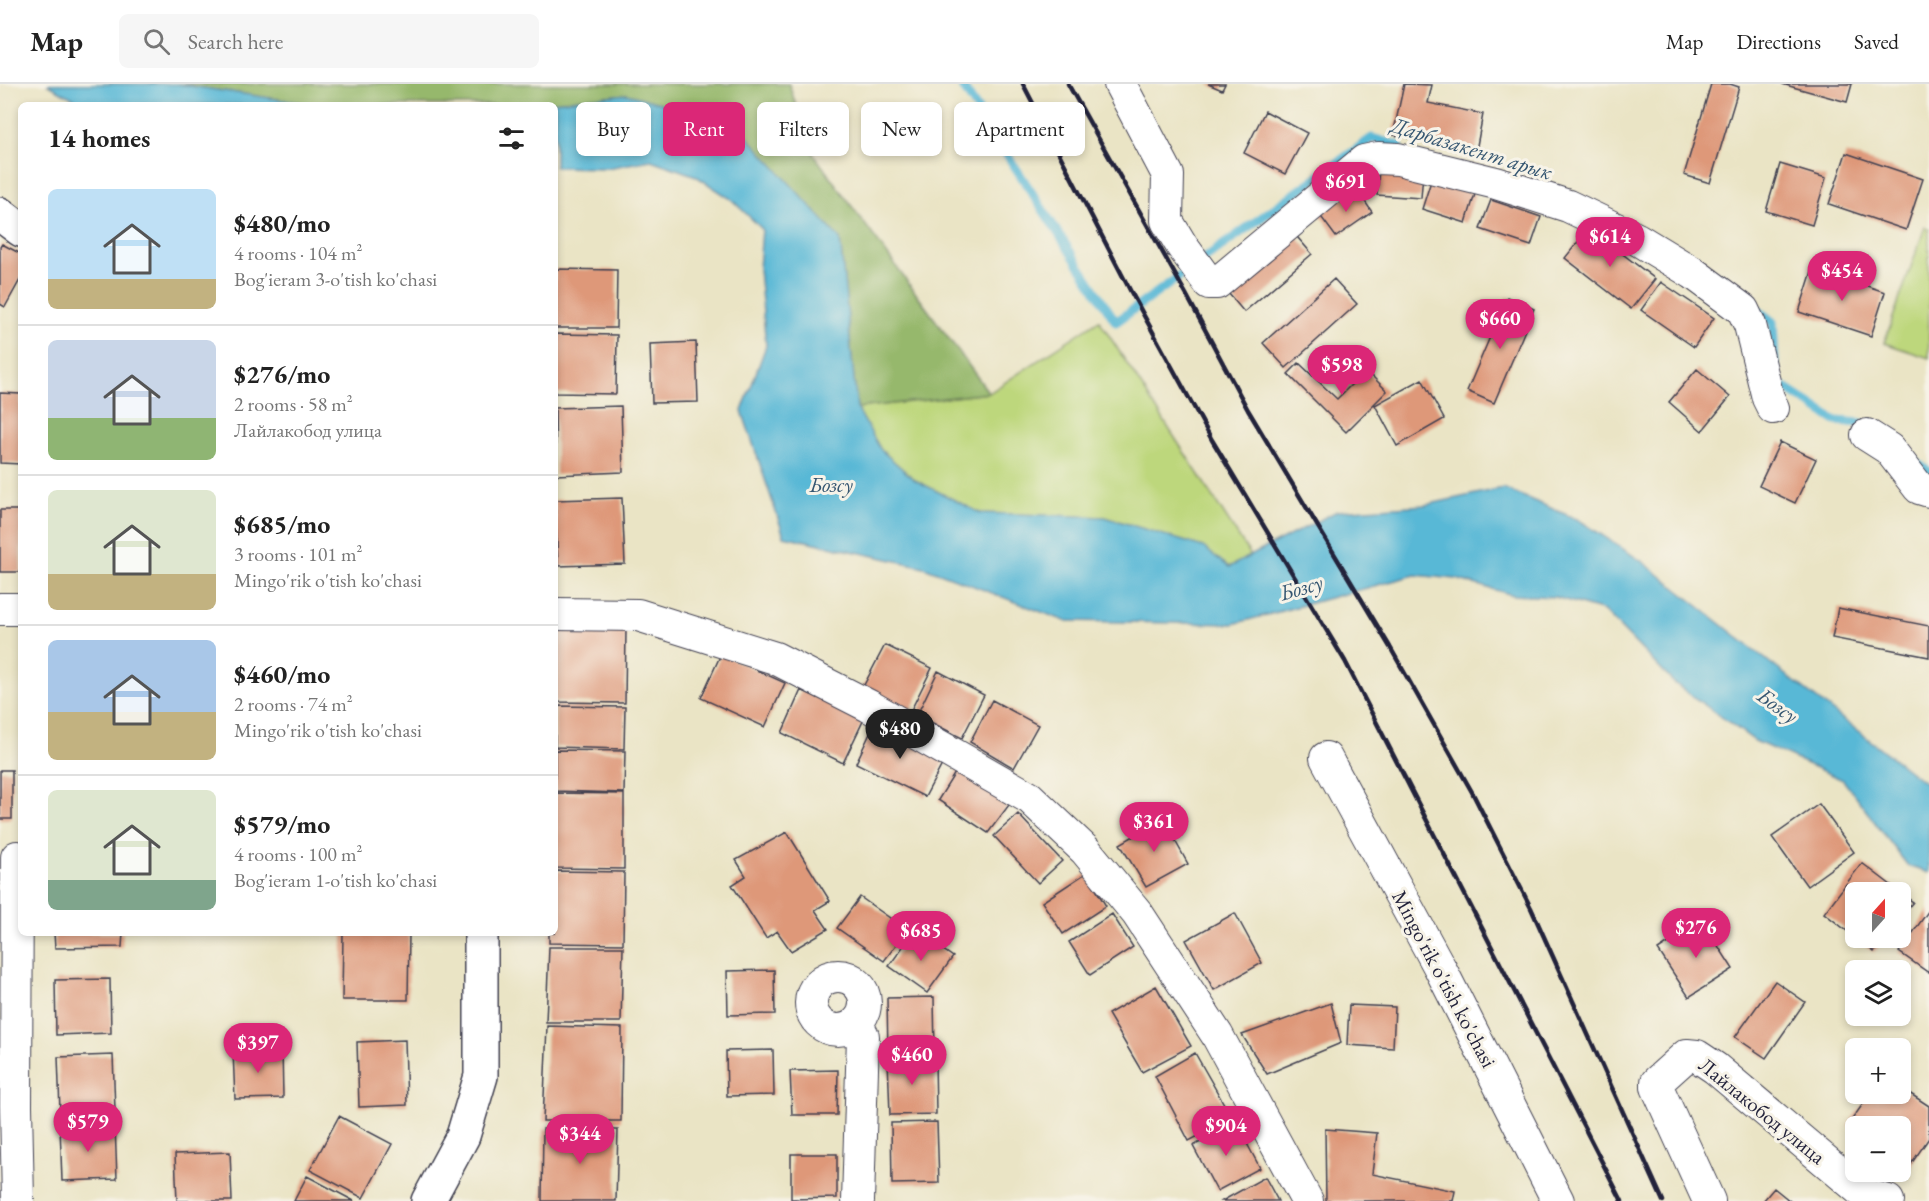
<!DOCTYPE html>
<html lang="en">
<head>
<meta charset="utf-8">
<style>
	:root { --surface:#fff; --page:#f6f6f6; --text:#222; --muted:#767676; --line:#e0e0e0; --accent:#db2777 }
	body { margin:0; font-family:"EB Garamond",serif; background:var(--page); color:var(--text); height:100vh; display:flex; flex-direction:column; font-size:22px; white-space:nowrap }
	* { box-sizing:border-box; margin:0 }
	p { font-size:20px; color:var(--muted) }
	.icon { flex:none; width:33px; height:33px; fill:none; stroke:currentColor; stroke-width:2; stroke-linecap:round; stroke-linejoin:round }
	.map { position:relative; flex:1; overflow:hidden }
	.details { position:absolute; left:18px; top:18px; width:540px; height:834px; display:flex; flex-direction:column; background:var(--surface); border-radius:9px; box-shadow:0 3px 9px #0003 }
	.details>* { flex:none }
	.hud { position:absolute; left:576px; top:18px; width:570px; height:54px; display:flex; gap:12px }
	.needle { width:39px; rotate:21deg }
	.controls { position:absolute; left:1845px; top:798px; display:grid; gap:12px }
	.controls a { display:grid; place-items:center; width:66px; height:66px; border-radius:9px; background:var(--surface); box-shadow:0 3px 9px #0003; font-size:30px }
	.price { position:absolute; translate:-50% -51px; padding:0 14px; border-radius:21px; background:var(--accent); color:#fff; font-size:20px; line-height:39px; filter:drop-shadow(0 2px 3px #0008) }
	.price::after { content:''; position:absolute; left:50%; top:36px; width:18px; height:14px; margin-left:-9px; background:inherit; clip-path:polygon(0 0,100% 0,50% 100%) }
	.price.selected { background:#222; color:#fff }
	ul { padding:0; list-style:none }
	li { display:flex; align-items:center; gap:18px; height:150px; padding:0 30px }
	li+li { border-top:2px solid var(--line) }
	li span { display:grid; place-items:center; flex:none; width:168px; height:120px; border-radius:9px; color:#555 }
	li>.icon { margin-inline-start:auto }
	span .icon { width:72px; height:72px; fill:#fffc; stroke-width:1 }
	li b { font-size:26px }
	h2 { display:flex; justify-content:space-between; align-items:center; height:72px; padding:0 30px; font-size:26px }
	.chip { padding:0 21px; border-radius:9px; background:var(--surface); box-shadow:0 3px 9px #0003; font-size:21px; line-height:54px }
	.chip.selected { background:var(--accent); color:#fff }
	header { display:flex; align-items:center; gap:36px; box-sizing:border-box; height:84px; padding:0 30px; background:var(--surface); border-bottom:2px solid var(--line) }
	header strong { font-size:28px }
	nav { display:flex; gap:33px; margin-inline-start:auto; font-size:21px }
	.search { width:420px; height:54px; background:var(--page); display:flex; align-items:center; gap:15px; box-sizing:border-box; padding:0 21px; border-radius:9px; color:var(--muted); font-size:22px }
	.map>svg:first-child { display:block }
</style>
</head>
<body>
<header>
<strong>Map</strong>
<div class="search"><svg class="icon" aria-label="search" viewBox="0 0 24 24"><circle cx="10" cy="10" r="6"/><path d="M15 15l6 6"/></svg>Search here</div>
<nav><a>Map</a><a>Directions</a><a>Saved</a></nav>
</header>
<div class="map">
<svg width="1929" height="1117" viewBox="0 0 1929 1117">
	<rect width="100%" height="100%" fill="#f7f3e8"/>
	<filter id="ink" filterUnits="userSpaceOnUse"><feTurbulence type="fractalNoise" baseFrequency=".0167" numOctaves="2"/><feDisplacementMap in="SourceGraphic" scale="12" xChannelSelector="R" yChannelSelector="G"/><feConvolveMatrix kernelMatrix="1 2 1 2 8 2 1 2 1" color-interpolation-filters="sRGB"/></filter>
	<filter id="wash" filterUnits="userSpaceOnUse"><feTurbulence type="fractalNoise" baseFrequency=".008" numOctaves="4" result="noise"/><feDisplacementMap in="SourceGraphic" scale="24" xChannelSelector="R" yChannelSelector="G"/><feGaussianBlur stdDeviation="1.35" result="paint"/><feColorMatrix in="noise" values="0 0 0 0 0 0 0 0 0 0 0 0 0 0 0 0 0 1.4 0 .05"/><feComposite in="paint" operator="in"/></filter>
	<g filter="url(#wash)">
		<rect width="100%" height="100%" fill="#eae4c5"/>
		<path fill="#bdd77c" stroke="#707c5c" stroke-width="1.5" d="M1925,143L1929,145V274L1884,259Z
			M1099,236L1251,472L1229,483L1202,463L1105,433L980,429L915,396L881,366L857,324L989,309Z"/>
		<path fill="#96b86c" stroke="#5c6d54" stroke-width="1.5" d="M177,0H789L812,68L989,309L857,324L840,155L627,10L526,21H316Z"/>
		<path fill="#58b8d6" stroke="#3d6d88" stroke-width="1.5" d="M47,0H177L316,21H85Z
			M627,10L736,40L840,155L857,324L881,366L915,396L980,429L1105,433L1203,463L1229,483L1337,427L1425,421L1503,404L1579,436L1643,478L1778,585L1929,702V789L1908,782L1843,696L1755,657L1674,599L1604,527L1555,513L1513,511L1456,495L1415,491L1233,540L1065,537L924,483L784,452L742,327L766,262L759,185L762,145L731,115L696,92L651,76L607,84L555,83V21H526Z"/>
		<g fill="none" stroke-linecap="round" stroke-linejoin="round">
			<path stroke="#58b8d6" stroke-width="9" d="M961,0L1116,238L1372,54L1399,62
				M1754,223L1773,238L1776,298L1836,337L1861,339L1868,344
				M1914,377L1929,388"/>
		</g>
		<g id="blocks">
			<path fill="#de9879" d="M1208,0H1225L1222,6Z
				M1404,0L1432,1L1428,19L1483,30L1476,67L1393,51Z
				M1711,0H1730L1739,3L1710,99L1684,91Z
				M1782,0H1852L1847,18Z
				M1265,27L1307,49L1285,90L1244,69Z
				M1846,69L1923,95L1906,146L1829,120Z
				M1780,80L1826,94L1812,141L1766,127Z
				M1379,85L1423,89L1421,114L1377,111Z
				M1431,97L1475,110L1466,139L1422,125Z
				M1356,104L1372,128L1336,153L1319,130Z
				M1491,116L1541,133L1531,162L1480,145Z
				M1589,144L1655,195L1631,225L1565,174Z
				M1291,146L1312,170L1244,228L1224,204Z
				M2,160L21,170V194L5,223L0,220V163Z
				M1813,184L1885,208L1871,252L1799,228Z
				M555,185L617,186L616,244H555Z
				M1334,195L1357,220L1286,284L1263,259Z
				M1661,198L1714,234L1694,263L1641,226Z
				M1507,213L1534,225L1494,319L1467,307Z
				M556,250L617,251L616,310L555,309Z
				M696,258L698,318L652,319L650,260Z
				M1299,279L1337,315L1366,286L1387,307L1346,348L1288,290Z
				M1697,285L1730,313L1702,347L1669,318Z
				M1422,295L1444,335L1397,362L1375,321Z
				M0,309L21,310V380L0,379Z
				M621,322L623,388L556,391L555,324Z
				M1780,358L1816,375L1795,419L1759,402Z
				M622,414L625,480L558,482L555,416Z
				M0,426H21V488H0Z
				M1838,524L1929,542V573L1832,554Z
				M555,543L626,544L625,619L555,618Z
				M885,561L932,584L910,628L863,603Z
				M721,570L785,599L765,643L701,614Z
				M938,587L984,611L962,654L917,631Z
				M801,606L864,635L843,679L782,649Z
				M992,616L1038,641L1014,684L970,658Z
				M555,622L625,623L624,665L555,663Z
				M875,639L945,675L925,713L856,679Z
				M555,666L625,667L624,709L555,707Z
				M958,684L1009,721L988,749L938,716Z
				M0,686H12V735H0Z
				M555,709L624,710V785L555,784Z
				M1819,720L1854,768L1807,802L1772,753Z
				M1018,730L1062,777L1038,799L994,752Z
				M1163,735L1188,780L1146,803L1120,760Z
				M787,748L830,817L815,826L828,845L791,867L777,847L766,854L732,801L746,792L736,776Z
				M1862,779L1900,808H1856V854H1885L1874,868L1824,829Z
				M555,787L624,788L623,860L549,859V849H555Z
				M1086,789L1106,822L1063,850L1042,818Z
				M1900,809L1913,818L1900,834Z
				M860,813L907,846L884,877L837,844Z
				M1929,826V889L1899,868Z
				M1235,829L1262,879L1214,906L1186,856Z
				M1112,830L1133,863L1090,891L1069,858Z
				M1702,837L1733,885L1689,913L1658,866Z
				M915,846L953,873L927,909L889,882Z
				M54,849H123L122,863L55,864Z
				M343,849H409L408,916H342Z
				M549,863H623L621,938H546Z
				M774,886L775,930L728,931L727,887Z
				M110,895L111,949L56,951L55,896Z
				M1775,897L1805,918L1766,974L1735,953Z
				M1156,902L1191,962L1142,988L1108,930Z
				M934,913L935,970L888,971L887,914Z
				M1331,919L1341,959L1267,990L1242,951Z
				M1349,921L1395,923L1393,964L1347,961Z
				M547,942L622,944L621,1037H543Z
				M405,956L407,1021L359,1023L357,958Z
				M282,965L283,1014L235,1015L233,967Z
				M773,966L774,1011L727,1012L726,967Z
				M1195,969L1232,1034L1189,1057L1155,992Z
				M113,971L115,1026L60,1027L58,973Z
				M935,974L936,1030L890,1031L888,975Z
				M838,986L837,1031H792L790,987Z
				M1900,1003L1929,1022V1054L1909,1083L1900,1077V1042H1856V1046L1848,1041L1870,1010H1900Z
				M339,1032L392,1060L363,1114L310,1086Z
				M937,1038L939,1099L892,1100L891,1039Z
				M1236,1039L1260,1084L1217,1107L1193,1062Z
				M115,1041L117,1095L62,1097L60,1043Z
				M543,1045L618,1046L616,1117H542Z
				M1325,1045L1377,1049L1372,1090L1455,1107L1453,1117H1326Z
				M230,1068L232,1117H177L175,1070Z
				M791,1070H837V1114L791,1115Z
				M307,1092L354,1117H294Z
				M1265,1093L1278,1117H1222Z
				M1774,1104L1790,1117H1763Z"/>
		</g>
	</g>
	<g filter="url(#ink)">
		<use href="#blocks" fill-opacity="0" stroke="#403f50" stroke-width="1.5"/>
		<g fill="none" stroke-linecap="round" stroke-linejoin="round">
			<g stroke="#403f50" stroke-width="34">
				<path id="street" d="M1120,0L1168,91L1167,137L1182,162L1209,199H1217L1364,77L1378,74L1398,75L1496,99L1568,122L1637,155L1693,189L1743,226L1750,241L1768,314L1773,324
					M1867,351L1889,365L1919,404L1929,407
					M0,525H21
					M555,530L638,531L775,574L869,622L1030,714L1086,767L1137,829L1217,951L1307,1117
					M1326,674L1440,884L1558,1117
					M17,773L16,1022L18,1117
					M811 919a27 27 0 1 1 54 0a27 27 0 1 1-54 0Z
					M857,940L863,952L858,1117
					M1709,1117L1657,1003V998L1687,971L1697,972L1715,984L1866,1111L1888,1117"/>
			</g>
			<g stroke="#403f50" stroke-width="36">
				<path id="secondary" d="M0,130L21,146
					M428,1117L463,1052L481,992V849"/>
			</g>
			<use href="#street" stroke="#fff" stroke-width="32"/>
			<use href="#secondary" stroke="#fff" stroke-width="33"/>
			<path stroke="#22223b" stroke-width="4.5" d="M1023,0L1131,208L1212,356L1345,577L1622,1117
				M1068,0L1186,210L1248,326L1390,563L1472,708L1531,824L1663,1117"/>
		</g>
	</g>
	<g text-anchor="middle" stroke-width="6" stroke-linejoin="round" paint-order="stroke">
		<g font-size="21" fill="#22223b" stroke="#f7f3e8">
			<text transform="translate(1444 895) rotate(62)" y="7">Mingo'rik o'tish ko'chasi</text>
			<text transform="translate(1762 1027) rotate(39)" y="7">Лайлакобод улица</text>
		</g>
		<g font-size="22" font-style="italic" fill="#355671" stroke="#f7f3e8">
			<text transform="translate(1472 64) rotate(17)" y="8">Дарбазакент арык</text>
			<text x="831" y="408">Бозсу</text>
			<text transform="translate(1301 503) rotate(-16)" y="8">Бозсу</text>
			<text transform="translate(1778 621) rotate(36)" y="8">Бозсу</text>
		</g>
	</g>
</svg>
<div class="controls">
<a><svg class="needle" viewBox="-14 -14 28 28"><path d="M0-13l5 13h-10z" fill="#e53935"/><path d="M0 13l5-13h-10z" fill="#767676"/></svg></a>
<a><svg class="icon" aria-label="layers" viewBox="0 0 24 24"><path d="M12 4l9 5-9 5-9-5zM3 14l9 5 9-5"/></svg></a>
<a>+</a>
<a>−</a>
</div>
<b class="price" style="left:1346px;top:129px">$691</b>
<b class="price" style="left:1610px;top:184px">$614</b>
<b class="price" style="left:1842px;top:218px">$454</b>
<b class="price" style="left:1500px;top:266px">$660</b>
<b class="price" style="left:1342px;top:312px">$598</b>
<b class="price selected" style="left:900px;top:676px">$480</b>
<b class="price" style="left:1154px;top:769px">$361</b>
<b class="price" style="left:1696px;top:875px">$276</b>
<b class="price" style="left:921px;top:878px">$685</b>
<b class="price" style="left:258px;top:990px">$397</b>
<b class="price" style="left:912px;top:1002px">$460</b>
<b class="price" style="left:88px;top:1069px">$579</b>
<b class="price" style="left:1226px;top:1073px">$904</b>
<b class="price" style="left:580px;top:1081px">$344</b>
<div class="hud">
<a class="chip">Buy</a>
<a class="chip selected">Rent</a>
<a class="chip">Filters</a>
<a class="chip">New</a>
<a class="chip">Apartment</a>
</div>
<section class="details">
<h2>14 homes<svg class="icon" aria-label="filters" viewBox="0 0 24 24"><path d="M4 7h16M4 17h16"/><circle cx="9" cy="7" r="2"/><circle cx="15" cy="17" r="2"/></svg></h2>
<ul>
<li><span style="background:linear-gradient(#bfe0f5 75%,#c2b280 0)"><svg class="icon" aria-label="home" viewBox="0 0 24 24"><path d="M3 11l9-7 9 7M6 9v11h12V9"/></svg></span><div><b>$480/mo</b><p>4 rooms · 104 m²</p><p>Bog'ieram 3-o'tish ko'chasi</p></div></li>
<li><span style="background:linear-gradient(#c9d6e8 65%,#8fb573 0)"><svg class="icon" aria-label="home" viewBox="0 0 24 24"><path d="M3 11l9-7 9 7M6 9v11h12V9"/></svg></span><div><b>$276/mo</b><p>2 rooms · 58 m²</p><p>Лайлакобод улица</p></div></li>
<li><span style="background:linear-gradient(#dfe7d0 70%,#c2b280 0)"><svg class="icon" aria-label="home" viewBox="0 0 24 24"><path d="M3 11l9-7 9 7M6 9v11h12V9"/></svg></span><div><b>$685/mo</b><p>3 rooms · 101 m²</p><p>Mingo'rik o'tish ko'chasi</p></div></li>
<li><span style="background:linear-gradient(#a9c7e8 60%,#c2b280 0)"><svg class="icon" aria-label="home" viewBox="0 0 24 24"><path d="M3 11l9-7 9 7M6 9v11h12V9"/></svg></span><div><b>$460/mo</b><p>2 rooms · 74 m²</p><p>Mingo'rik o'tish ko'chasi</p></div></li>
<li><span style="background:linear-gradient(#dfe7d0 75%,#7fa58c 0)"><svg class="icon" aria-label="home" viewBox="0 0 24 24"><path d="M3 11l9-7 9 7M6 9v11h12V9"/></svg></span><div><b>$579/mo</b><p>4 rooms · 100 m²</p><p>Bog'ieram 1-o'tish ko'chasi</p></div></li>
</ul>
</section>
</div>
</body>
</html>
